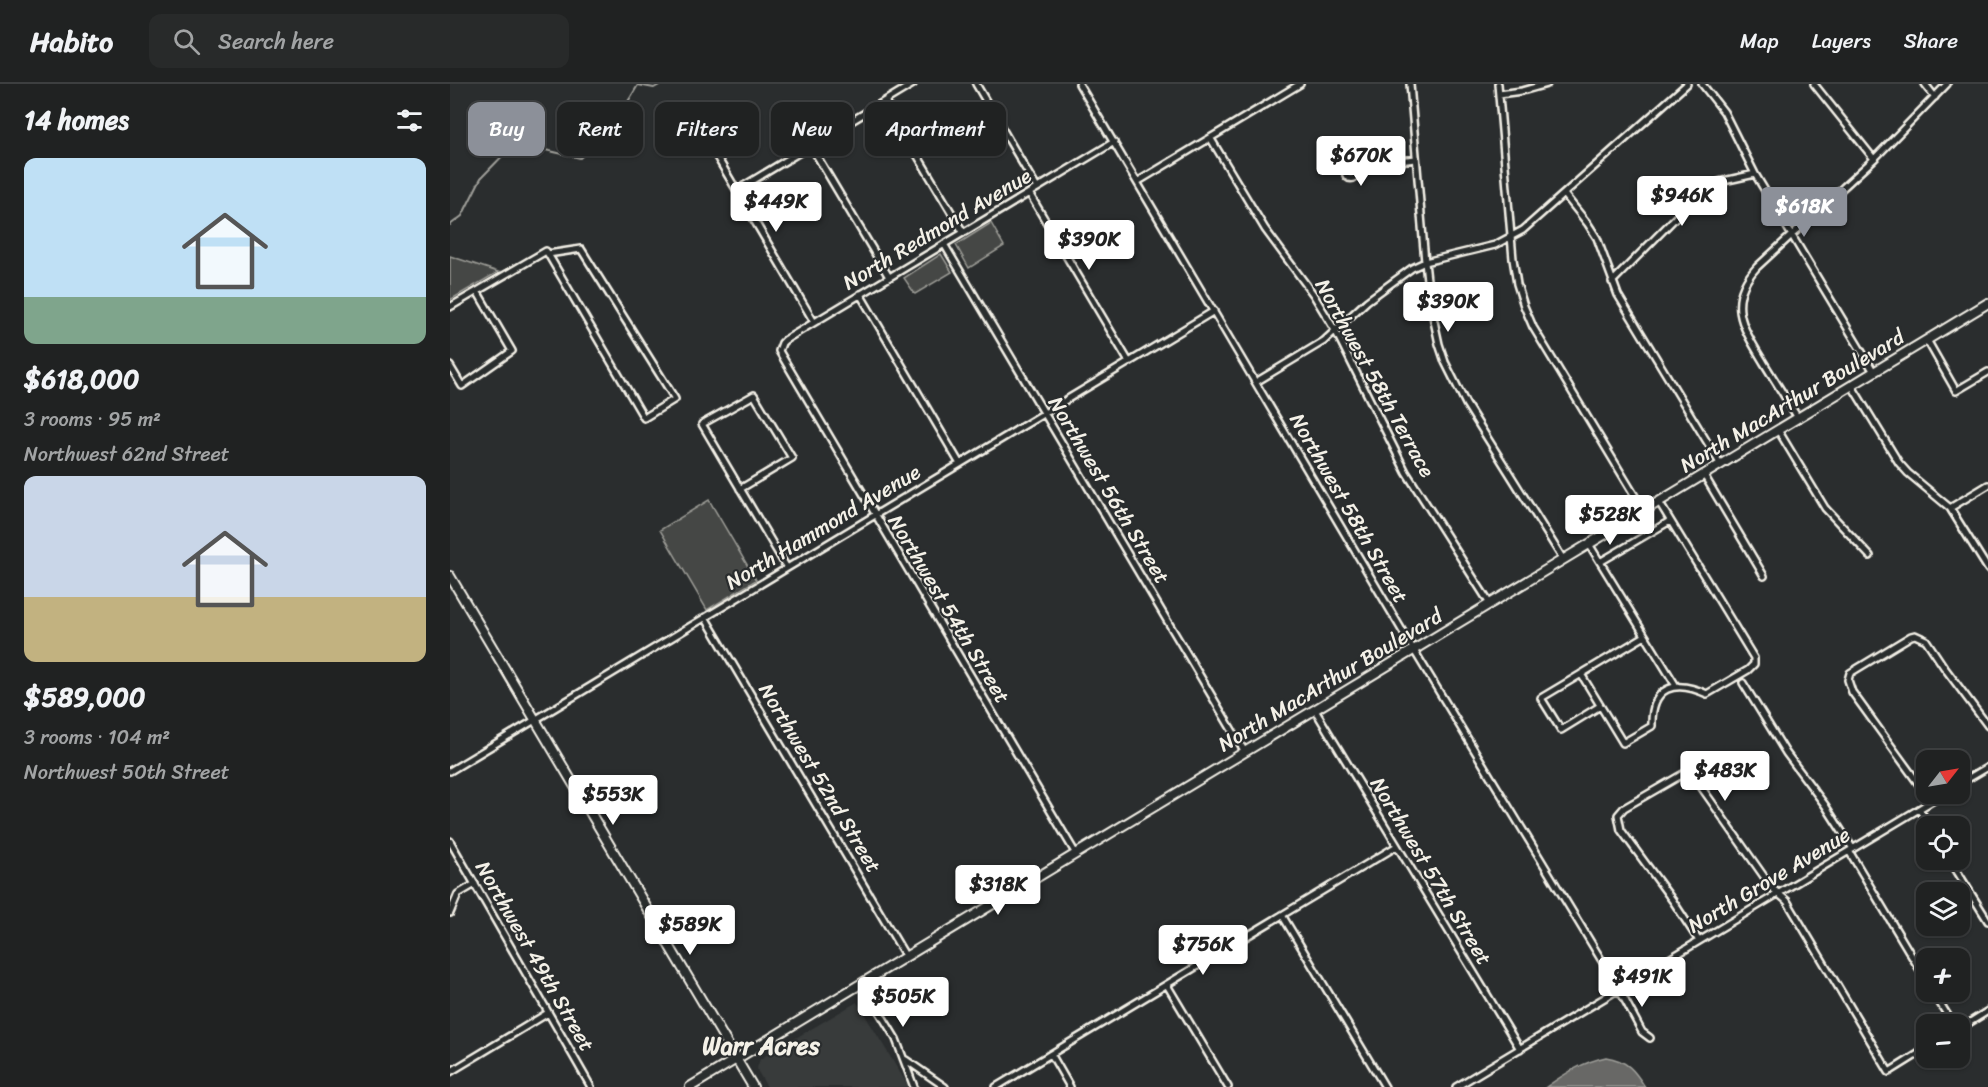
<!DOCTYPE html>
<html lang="en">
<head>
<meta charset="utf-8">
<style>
	:root { --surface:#202222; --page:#282a2a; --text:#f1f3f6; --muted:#a2a4a5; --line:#3d3f40; --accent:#8c9099 }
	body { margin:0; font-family:Sriracha,sans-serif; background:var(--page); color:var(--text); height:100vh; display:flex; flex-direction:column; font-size:22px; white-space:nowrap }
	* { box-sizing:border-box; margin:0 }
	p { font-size:20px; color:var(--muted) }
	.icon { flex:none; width:33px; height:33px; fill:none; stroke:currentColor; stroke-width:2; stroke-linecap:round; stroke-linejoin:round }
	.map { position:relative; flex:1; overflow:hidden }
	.side { display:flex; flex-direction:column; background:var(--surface); width:450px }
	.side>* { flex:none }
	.guide { position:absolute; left:18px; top:18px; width:570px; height:54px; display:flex; gap:12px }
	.needle { width:39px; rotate:59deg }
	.controls { position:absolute; left:1466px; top:666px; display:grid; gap:12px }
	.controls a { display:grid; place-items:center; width:54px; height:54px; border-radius:12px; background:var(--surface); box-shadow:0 2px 4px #0004,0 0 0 2px var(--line); font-size:30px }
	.price { position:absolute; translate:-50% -51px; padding:0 14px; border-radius:6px; background:#fff; color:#222; font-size:20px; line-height:39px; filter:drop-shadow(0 2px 3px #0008) }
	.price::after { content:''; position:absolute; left:50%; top:36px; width:18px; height:14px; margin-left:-9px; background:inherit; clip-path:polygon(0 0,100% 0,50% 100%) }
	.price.active { background:var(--accent); color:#fff }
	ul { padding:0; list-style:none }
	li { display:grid; align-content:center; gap:12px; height:318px; padding:0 24px }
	li span { display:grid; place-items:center; height:186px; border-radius:12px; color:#555 }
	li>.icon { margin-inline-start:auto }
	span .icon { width:108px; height:108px; fill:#fffc; stroke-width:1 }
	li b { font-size:26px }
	h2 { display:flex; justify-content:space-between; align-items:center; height:72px; padding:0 24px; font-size:26px }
	.pill { padding:0 21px; border-radius:12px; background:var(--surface); box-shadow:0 2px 4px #0004,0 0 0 2px var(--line); font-size:21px; line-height:54px }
	.pill.active { background:var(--accent); color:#fff }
	header { display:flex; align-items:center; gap:36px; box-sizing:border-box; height:84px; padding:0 30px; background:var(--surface); border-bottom:2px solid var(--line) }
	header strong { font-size:28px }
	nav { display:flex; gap:33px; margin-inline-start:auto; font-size:21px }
	.search { width:420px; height:54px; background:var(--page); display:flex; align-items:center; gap:15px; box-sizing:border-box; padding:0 21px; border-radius:12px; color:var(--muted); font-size:22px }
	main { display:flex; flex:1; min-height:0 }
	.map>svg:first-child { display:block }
</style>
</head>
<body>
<header>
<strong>Habito</strong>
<div class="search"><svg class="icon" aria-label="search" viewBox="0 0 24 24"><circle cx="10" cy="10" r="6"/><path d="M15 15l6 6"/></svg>Search here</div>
<nav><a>Map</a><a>Layers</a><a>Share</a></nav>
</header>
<main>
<section class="side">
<h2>14 homes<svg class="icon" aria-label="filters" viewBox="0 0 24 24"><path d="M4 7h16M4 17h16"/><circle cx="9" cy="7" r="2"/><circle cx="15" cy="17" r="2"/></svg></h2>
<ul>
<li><span style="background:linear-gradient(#bfe0f5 75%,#7fa58c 0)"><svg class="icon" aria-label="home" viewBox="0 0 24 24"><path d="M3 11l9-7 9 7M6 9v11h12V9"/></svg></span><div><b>$618,000</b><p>3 rooms · 95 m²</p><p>Northwest 62nd Street</p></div></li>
<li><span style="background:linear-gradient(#c9d6e8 65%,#c2b280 0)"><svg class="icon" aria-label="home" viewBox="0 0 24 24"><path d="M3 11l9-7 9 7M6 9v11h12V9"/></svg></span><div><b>$589,000</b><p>3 rooms · 104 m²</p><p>Northwest 50th Street</p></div></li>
</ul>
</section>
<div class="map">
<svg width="1538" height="1003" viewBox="0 0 1538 1003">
	<rect width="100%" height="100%" fill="#2a2d2e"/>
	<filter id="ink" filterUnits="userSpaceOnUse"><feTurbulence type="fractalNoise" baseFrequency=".0167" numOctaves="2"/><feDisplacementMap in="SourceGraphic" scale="12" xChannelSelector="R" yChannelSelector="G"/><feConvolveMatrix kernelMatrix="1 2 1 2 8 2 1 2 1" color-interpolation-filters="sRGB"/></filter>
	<g filter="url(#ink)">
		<path fill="#373a3a" d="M407,918L459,1003H317L308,988L307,984L310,975Z"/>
		<path fill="#444645" stroke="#9c9c96" stroke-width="1.5" d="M541,139L554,162L519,184L506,161Z
			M491,170L502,188L465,210L454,194Z
			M0,172L48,188L0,216Z
			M259,416L306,496L257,526L210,446Z"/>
		<path fill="#676866" stroke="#9f9f9a" stroke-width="1.5" d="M1156,973C1177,976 1185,987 1195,1003H1096C1116,989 1133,978 1156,973Z"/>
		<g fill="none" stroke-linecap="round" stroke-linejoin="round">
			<path stroke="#9f9f9a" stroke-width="2" d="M0,141L12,132L31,94L65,59L130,74C155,53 172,29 188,1L204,4L211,0"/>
			<g stroke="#f4f1e8" stroke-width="10">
				<path id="street" d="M526,0L587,104
					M629,0L956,553L1169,905L1192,948L1200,954
					M960,0L975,178L979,214L989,260L995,278L1016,320L1113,475
					M1048,0L1063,175L1067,200L1074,222L1083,243L1194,427
					M1252,0L1274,28L1305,90L1424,288
					M1364,0L1424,75
					M1475,0L1485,13
					M1049,10L1072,7L1097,0
					M435,17L513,148
					M761,55L815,145L863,210L886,248L956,388L1040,520
					M361,62L439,193
					M267,73L364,238
					M895.5 89a5.5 5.5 0 1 1 11 0a5.5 5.5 0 1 1-11 0Z
					M906,87L921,80L966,75
					M687,98L850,0
					M287,106L463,0
					M579,109L679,278
					M1114,110L1138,140L1147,154L1168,211L1271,381
					M494,160L795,668
					M1162,198L1246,113L1269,98L1305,90
					M410,210L510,380
					M0,223L96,167L98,170L194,334L225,315L131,165L98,170
					M1477,256L1506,307L1538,288
					M0,282L12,302L62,267L27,207
					M806,298L874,257L917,217L962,184L975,178L1045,161L1073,146L1237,0
					M1402,302L1449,379L1458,389L1500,424L1538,485
					M1348,334C1337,316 1325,297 1314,279C1293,244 1275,218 1307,183L1424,75L1497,0
					M1328,346L1375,424L1420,472
					M1254,391L1314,492
					M290,405L342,374L304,311L252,340L337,484
					M1500,424L1538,401
					M1139,460L1226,602
					M1150,478L1220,437
					M255,533L456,873
					M1131,590L1173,659L1202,642C1201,602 1225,595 1257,610L1298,586L1304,580V574L1209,418
					M1293,599L1336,669L1375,721L1403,765
					M1150,622L1111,646L1091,614L1195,552
					M865,626L1070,965
					M0,687L764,227
					M1509,700L1538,683
					M1481,717L1402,608L1398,596L1400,589L1461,552L1465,551L1476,556L1494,583L1538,642
					M1469,725L1480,742
					M0,757L141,1003
					M1399,767L1476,896
					M626,770L329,267L332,259L335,256L664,58
					M1500,776L1538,837
					M0,829L8,810L25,800
					M832,831L935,1003
					M1249,857L1223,817L1171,746L1168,731L1174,724L1233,690H1239L1247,697L1322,804L1337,817L1439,988L1476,965
					M412,899L446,955L464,1003
					M717,901L778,1003
					M1483,908L1503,940
					M1509,945L1538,927
					M601,970L620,1003
					M456,976L495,1003
					M0,988L98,929
					M546,1003L947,762
					M1006,1003L1494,710"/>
			</g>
			<g stroke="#f4f1e8" stroke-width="12">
				<path id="secondary" d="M0,492L303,1003
					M240,1003L1538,219"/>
			</g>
			<use href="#street" stroke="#2a2d2e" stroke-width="5"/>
			<use href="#secondary" stroke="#2a2d2e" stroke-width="8"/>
		</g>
	</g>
	<g text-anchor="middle" stroke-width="4.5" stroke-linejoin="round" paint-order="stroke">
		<g font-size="21" fill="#f4f1e8" stroke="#2a2d2e">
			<text transform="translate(487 145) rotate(-31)" y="7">North Redmond Avenue</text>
			<text transform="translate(925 294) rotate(61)" y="7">Northwest 58th Terrace</text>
			<text transform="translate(1342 317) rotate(-31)" y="7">North MacArthur Boulevard</text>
			<text transform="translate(659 406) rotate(59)" y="7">Northwest 56th Street</text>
			<text transform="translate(899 424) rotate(60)" y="7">Northwest 58th Street</text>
			<text transform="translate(373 443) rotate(-31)" y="7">North Hammond Avenue</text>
			<text transform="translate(499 525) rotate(59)" y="7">Northwest 54th Street</text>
			<text transform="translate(880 596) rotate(-31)" y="7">North MacArthur Boulevard</text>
			<text transform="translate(370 694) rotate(59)" y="7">Northwest 52nd Street</text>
			<text transform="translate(981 787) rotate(59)" y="7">Northwest 57th Street</text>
			<text transform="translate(1319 796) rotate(-31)" y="7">North Grove Avenue</text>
			<text transform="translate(85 872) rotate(60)" y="7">Northwest 49th Street</text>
		</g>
		<g font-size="24" font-weight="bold" fill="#f4f1e8" stroke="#2a2d2e">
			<text x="311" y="970">Warr Acres</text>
		</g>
	</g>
</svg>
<div class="controls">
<a><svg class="needle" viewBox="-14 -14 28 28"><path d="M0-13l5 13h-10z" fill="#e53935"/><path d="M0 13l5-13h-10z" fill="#a2a4a5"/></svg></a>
<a><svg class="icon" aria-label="locate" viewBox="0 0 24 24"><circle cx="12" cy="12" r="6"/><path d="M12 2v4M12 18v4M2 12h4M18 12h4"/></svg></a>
<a><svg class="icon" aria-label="layers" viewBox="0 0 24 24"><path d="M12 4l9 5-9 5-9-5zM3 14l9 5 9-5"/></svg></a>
<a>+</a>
<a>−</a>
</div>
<b class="price" style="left:911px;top:103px">$670K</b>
<b class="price" style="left:1232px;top:143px">$946K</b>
<b class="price" style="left:326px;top:149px">$449K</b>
<b class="price active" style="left:1354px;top:154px">$618K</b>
<b class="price" style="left:639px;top:187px">$390K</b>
<b class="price" style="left:998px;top:249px">$390K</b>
<b class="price" style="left:1160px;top:462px">$528K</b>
<b class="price" style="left:1275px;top:718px">$483K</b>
<b class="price" style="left:163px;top:742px">$553K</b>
<b class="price" style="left:548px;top:832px">$318K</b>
<b class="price" style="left:240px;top:872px">$589K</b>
<b class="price" style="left:753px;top:892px">$756K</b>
<b class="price" style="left:1192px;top:924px">$491K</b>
<b class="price" style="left:453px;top:944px">$505K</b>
<div class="guide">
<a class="pill active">Buy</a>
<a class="pill">Rent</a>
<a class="pill">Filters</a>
<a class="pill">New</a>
<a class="pill">Apartment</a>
</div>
</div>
</main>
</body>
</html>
